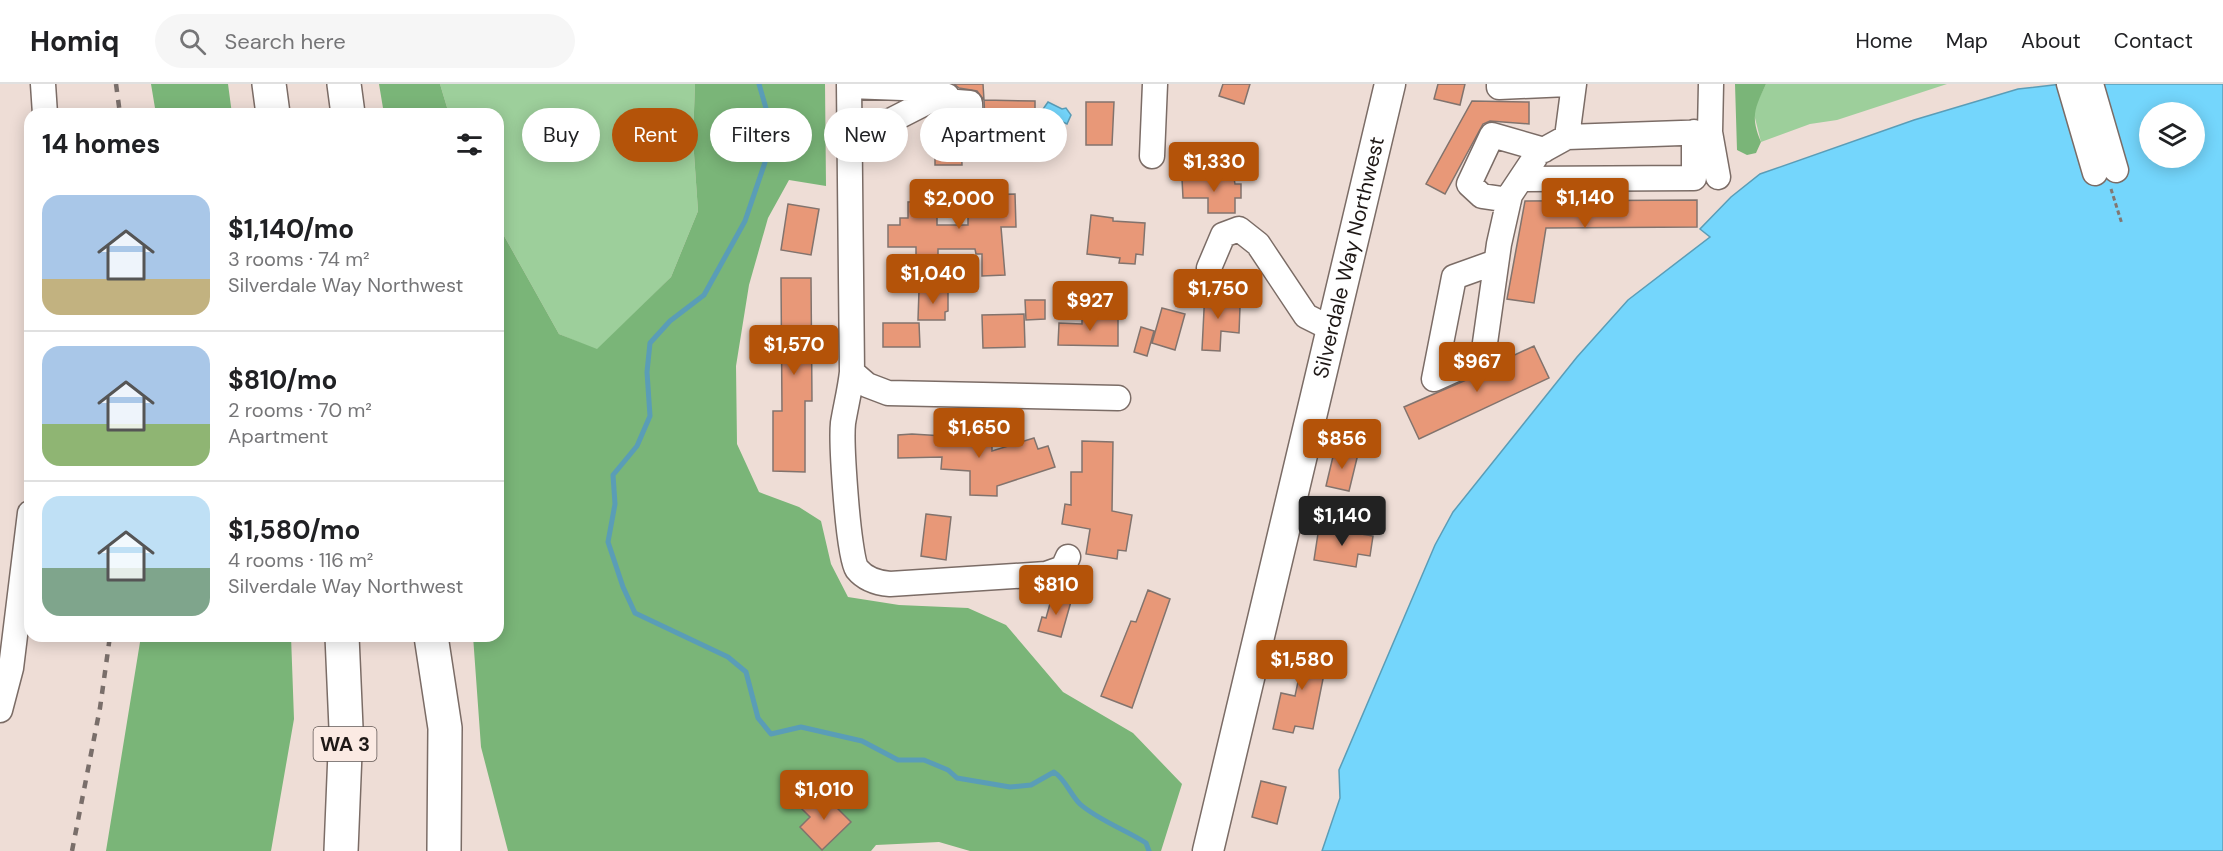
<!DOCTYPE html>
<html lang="en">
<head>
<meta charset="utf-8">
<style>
	:root { --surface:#fff; --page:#f6f6f6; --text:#202124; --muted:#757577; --line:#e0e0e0; --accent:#b45309 }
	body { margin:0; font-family:"DM Sans",sans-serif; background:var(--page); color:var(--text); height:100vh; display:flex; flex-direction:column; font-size:22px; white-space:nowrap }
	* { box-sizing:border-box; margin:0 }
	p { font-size:20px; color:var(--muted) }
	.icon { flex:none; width:33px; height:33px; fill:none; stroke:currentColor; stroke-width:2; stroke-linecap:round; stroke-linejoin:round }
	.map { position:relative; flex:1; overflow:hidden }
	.side { position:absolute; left:24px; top:24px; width:480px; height:534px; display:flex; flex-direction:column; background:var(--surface); border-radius:18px; box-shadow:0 3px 15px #0003 }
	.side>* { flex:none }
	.guide { position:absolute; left:522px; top:24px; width:570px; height:54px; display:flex; gap:12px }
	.buttons { position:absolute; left:2139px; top:18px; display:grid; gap:12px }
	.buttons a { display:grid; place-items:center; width:66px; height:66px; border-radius:50%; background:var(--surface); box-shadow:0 3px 15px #0003; font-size:30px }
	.price { position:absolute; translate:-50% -51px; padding:0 14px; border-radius:6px; background:var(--accent); color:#fff; font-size:20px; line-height:39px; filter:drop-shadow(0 2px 3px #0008) }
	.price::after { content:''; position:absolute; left:50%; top:36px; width:18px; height:14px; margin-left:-9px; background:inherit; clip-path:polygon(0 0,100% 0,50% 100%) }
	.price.active { background:#222; color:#fff }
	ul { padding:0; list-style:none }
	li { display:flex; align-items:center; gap:18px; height:150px; padding:0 18px }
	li+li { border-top:2px solid var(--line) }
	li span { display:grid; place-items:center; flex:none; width:168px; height:120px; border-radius:18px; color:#555 }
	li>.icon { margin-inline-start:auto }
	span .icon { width:72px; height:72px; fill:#fffc; stroke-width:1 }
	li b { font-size:26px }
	h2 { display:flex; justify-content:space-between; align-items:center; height:72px; padding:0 18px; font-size:26px }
	.pill { padding:0 21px; border-radius:27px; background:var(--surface); box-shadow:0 3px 15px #0003; font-size:21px; line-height:54px }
	.pill.active { background:var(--accent); color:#fff }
	header { display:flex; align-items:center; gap:36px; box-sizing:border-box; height:84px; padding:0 30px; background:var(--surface); border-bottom:2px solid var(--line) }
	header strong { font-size:28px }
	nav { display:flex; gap:33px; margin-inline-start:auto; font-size:21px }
	.search { width:420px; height:54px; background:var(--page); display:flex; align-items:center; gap:15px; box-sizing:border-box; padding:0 21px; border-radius:33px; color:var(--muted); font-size:22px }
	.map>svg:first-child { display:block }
</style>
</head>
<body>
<header>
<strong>Homiq</strong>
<div class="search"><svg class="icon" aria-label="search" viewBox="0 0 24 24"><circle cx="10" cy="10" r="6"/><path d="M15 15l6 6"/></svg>Search here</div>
<nav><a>Home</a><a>Map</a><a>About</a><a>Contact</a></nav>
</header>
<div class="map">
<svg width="2223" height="767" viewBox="0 0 2223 767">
	<rect width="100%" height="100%" fill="#eeddd6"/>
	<path fill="#9dcf9b" d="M440,0H695L693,55L698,127L671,193L597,266L559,250L498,141V30H449Z
		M1766,0H1947L1837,36L1810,40L1761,58L1753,26Z"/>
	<path fill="#7ab578" d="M151,0H228L232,30H156Z
		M379,0H440L449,30H384Z
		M695,0H825L826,102L789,96L768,134L749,201L736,282L737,360L759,408L799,423L821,437L831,480L848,513L899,521L968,524L1006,541L1063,608L1133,649L1182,700L1161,767H970L939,758L876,761L871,767H508L481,663L473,552H498V141L559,250L597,265L671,193L698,127L693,55Z
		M1735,0H1766C1755,24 1750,32 1761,58L1756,69L1747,71L1737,66Z
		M141,552H291L294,635L271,767H106Z"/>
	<path fill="#74d6fc" stroke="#5a9db7" stroke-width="1.5" fill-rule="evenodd" d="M2062,0H2223V767H1322L1340,714L1339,686L1435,461L1453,428L1577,273L1628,216L1710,153L1700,145L1731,113L1760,90L1914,36L2018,5ZM2150,28H2194V74H2150Z
		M1048,18L1062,25L1066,24L1071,31L1067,40L1041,28Z"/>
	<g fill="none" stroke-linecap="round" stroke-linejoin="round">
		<path stroke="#5a9db7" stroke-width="5" d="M759,0L774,52L745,137L704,211L670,237L650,259L647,288L650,332L637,362L613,391L615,420L608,458L623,503L635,529L728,573L746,588L758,634L771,650L801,643L862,657L898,676H924L948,686L957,694L1010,703L1031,701L1054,688C1066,696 1070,710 1080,720C1098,736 1126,746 1146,759L1149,767"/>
	</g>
	<path fill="#e89878" stroke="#82736d" stroke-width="1.5" d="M954,0H983L984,16L977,7L959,4Z
		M1223,0H1250L1244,20L1219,12Z
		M1438,0H1465L1460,21L1434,15Z
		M984,16L1035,17V44H1007V36H985Z
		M1472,17L1529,18V40L1490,37L1483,40L1445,110L1426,100Z
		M1086,18H1114L1112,61H1086Z
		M934,31L956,32L957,45L961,54L962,81H935V63L931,64V32Z
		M1234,94L1235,100H1241V114H1235V129H1208V114H1183L1182,95Z
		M1015,110L1016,143H1001L1005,191L982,192V170H976L975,165H938V175H916V163H888V141H900V134H908V118L937,117V141H968V111Z
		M1697,116V143L1546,144L1534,219L1507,215L1525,117Z
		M788,120L819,125L811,171L781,166Z
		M1091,131L1113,134V137L1145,139L1143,171L1136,170L1135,180L1119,179L1120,174L1087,170Z
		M781,194H811L812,317H805V388L773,387V327H782Z
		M919,206H948V227L945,228V236H918Z
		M1205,206L1222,207L1221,218H1230L1229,223H1240L1239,249L1221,247L1220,267L1202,266Z
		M1025,216H1045V235L1026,236Z
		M1162,224L1185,230L1175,266L1152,259Z
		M1024,230L1025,263L983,264L982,231Z
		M1082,232L1118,233V262L1058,261L1059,239L1082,240Z
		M883,239H919L920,263H883Z
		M1141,243L1154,247L1147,272L1134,268Z
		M1534,262L1549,294L1419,355L1404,323L1489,286L1495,280Z
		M912,350L992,355V367L1034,354L1038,365L1048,362L1055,383L997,402V412L970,411V387L941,385L942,373L898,374V351Z
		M1082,357L1113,358L1112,427L1132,431L1126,467L1118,466L1117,475L1086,470L1090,445L1062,440L1065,420L1071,421V388H1082Z
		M1335,364L1358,370L1349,407L1326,402Z
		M926,430L951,433L946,476L921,472Z
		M1319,443L1373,452L1370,472L1358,470L1356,483L1314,476Z
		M1148,506L1170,515L1132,624L1101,612L1131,537L1136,538Z
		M1053,509L1072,514L1061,553L1038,547L1042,533L1046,534Z
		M1292,560L1325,566L1322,579L1326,580L1313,645L1295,642L1293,649L1273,645L1281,609L1295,612L1302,579L1288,576Z
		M1261,697L1286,703L1277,740L1252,733Z
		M821,708L851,738L822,766L800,743L810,733L802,725Z"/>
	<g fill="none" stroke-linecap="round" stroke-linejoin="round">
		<g stroke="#7b6c66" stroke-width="27">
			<path id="minor" d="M43,0L45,30
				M849,0L852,288C850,306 846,321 843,339C841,358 848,472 857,485C865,495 878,499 890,500L1046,490L1063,484L1068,473
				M1499,0V3L1568,0
				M1711,0L1710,48L1718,93
				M2069,0L2095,89
				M2091,0L2116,86
				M849,2L929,5L947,12
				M850,37L888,38L931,16L970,19L971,44
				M1567,53L1710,48
				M1152,72L1155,0
				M1521,95L1694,94V48
				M1509,116L1482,112L1469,100L1492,51L1544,66
				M1496,178L1454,193L1434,295L1483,273L1499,160L1510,111L1538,69L1567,53L1574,0
				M1209,184L1223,151L1239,145L1258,160L1306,232L1330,244
				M852,288L867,301L888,309L1118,314
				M0,626L11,584L30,429"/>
		</g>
		<g stroke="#7b6c66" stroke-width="33">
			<g id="major">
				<path id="s1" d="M1208,767L1390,0"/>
			</g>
		</g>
		<g stroke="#7b6c66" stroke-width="36">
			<path id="highway" d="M269,0L273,30
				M344,0L348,30
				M431,552L445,644L444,767
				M341,767L346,644L342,552"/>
		</g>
		<path stroke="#827772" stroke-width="3" stroke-dasharray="4.5 3" stroke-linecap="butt" d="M2111,105L2122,140"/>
		<use href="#minor" stroke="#fff" stroke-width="24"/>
		<use href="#major" stroke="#fff" stroke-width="30"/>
		<use href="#highway" stroke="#fff" stroke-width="33"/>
		<path stroke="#796e6a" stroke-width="4.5" stroke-dasharray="8 8" stroke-linecap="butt" d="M116,0L120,30
			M72,767L100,624L110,552"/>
	</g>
	<g text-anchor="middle" stroke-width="6" stroke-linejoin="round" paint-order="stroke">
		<rect fill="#fbeae3" stroke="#605754" stroke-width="1.5" x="313.5" y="643" width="63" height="34" rx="4.5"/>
		<g font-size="20" font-weight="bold" fill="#1e1816">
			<text x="345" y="667">WA 3</text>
		</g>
		<g font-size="21" fill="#1e1816" stroke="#fbeae3">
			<text dy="7" stroke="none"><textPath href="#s1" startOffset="610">Silverdale Way Northwest</textPath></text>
		</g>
	</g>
</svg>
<div class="buttons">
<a><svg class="icon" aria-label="layers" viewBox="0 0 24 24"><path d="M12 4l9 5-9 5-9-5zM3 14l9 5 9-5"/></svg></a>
</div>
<b class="price" style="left:1214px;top:109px">$1,330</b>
<b class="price" style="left:1585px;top:145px">$1,140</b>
<b class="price" style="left:959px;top:146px">$2,000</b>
<b class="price" style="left:933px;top:221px">$1,040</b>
<b class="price" style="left:1218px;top:236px">$1,750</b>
<b class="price" style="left:1090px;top:248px">$927</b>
<b class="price" style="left:794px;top:292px">$1,570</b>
<b class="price" style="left:1477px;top:309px">$967</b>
<b class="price" style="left:979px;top:375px">$1,650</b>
<b class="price" style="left:1342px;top:386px">$856</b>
<b class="price active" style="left:1342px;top:463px">$1,140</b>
<b class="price" style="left:1056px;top:532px">$810</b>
<b class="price" style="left:1302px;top:607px">$1,580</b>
<b class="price" style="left:824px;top:737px">$1,010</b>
<div class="guide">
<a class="pill">Buy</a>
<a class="pill active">Rent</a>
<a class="pill">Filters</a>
<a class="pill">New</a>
<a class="pill">Apartment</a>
</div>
<section class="side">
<h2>14 homes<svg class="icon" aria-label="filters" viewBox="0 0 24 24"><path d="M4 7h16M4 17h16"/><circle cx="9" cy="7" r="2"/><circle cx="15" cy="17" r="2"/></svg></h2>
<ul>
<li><span style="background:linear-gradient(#a9c7e8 70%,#c2b280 0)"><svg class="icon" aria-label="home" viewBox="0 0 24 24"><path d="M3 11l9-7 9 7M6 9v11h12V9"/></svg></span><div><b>$1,140/mo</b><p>3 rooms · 74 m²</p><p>Silverdale Way Northwest</p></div></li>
<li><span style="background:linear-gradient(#a9c7e8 65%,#8fb573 0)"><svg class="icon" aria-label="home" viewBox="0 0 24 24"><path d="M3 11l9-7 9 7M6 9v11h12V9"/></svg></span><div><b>$810/mo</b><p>2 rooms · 70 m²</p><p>Apartment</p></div></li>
<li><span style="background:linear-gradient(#bfe0f5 60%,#7fa58c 0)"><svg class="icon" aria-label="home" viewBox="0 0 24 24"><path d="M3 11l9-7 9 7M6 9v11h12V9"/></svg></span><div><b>$1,580/mo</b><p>4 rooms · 116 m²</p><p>Silverdale Way Northwest</p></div></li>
</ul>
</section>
</div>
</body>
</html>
